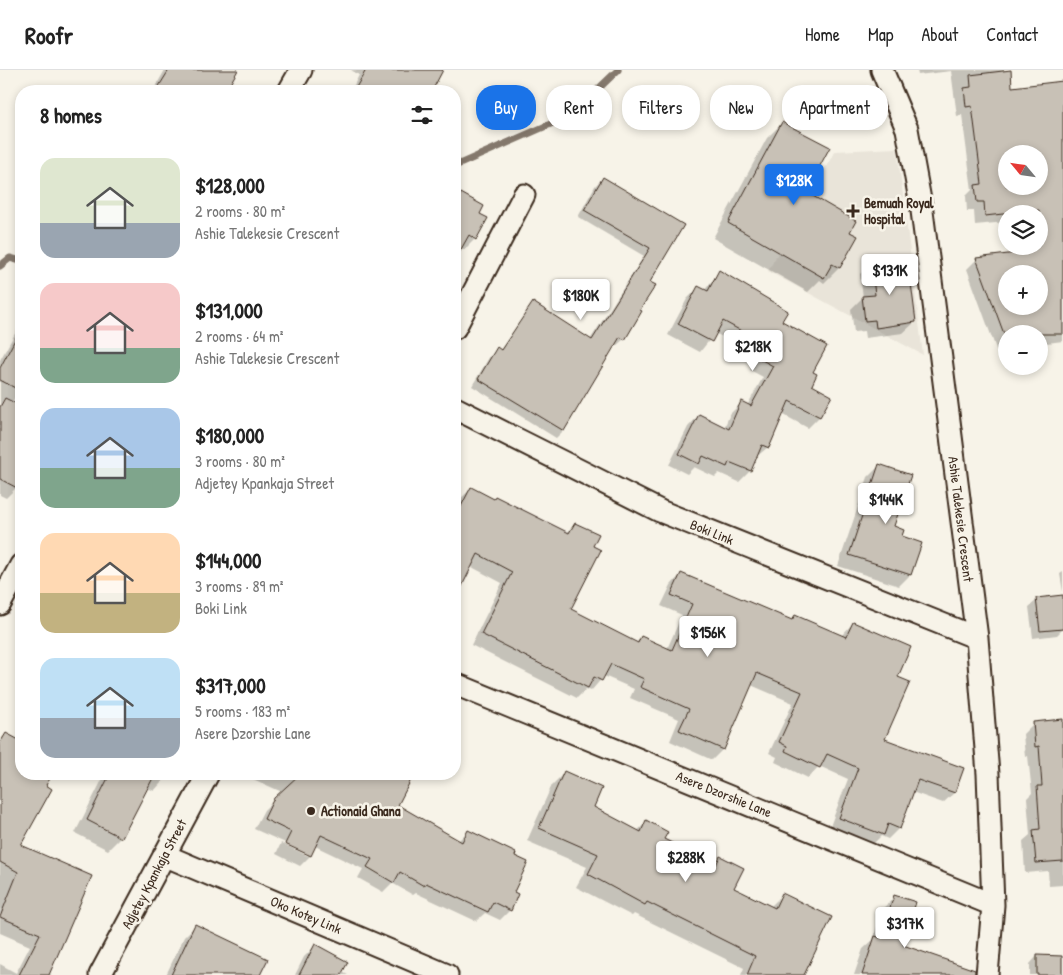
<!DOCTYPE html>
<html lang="en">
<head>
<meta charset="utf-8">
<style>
	:root { --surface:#fff; --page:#f2f2f2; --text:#222; --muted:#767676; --line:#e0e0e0; --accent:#1a73e8 }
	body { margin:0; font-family:"Patrick Hand",sans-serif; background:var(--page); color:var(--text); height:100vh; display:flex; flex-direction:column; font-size:19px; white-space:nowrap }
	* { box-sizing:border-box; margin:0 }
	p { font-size:16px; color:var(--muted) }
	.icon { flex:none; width:28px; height:28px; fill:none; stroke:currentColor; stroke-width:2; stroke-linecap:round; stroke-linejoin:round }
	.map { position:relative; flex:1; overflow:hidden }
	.sheet { position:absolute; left:15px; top:15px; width:446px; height:695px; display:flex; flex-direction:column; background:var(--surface); border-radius:20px; box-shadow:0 2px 8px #0003 }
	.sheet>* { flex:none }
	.guide { position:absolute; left:476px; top:15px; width:475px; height:45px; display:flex; gap:10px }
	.needle { width:32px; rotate:299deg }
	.controls { position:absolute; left:998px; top:75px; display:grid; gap:10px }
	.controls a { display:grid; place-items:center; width:50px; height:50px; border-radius:50%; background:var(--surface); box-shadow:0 2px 8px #0003; font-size:25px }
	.price { position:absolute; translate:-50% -42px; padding:0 11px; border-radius:5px; background:#fff; color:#222; font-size:16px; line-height:32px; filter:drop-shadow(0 1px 2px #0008) }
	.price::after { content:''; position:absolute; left:50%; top:30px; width:15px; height:11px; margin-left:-8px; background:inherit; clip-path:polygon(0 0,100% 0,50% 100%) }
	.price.active { background:var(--accent); color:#fff }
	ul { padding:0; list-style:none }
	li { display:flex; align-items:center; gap:15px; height:125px; padding:0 25px }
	li span { display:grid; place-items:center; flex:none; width:140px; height:100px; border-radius:15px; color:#555 }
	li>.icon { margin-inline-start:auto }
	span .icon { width:60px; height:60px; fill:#fffc; stroke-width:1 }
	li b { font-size:21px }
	h2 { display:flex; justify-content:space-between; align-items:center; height:60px; padding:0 25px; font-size:21px }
	.chip { padding:0 18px; border-radius:20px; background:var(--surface); box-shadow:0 2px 8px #0003; font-size:18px; line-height:45px }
	.chip.active { background:var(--accent); color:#fff }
	header { display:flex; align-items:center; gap:30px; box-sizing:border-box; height:70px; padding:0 25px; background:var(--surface); border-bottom:1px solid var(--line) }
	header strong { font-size:24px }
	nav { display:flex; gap:28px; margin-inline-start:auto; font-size:18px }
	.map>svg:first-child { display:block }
</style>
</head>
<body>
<header>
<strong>Roofr</strong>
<nav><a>Home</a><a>Map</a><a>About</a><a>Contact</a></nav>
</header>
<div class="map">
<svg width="1063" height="905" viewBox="0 0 1063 905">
	<rect width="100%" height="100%" fill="#f7f3e8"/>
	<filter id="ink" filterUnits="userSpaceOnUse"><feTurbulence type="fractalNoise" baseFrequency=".02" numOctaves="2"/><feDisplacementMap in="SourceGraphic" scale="10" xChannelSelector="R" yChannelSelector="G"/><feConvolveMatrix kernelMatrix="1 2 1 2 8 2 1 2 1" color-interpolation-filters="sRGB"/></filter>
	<g filter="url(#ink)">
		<path fill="#e9e4d9" d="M897,78L923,285L768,201L835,81Z"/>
		<path fill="#0003" fill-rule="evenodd" d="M165,0H236L224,21H153Z
			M442,0L430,21H351L359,5L351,0Z
			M917,0H1009L1011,18L1063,12V271L1039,274V264H1006V289L1000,290L967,199L977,189L1022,184L1021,176H1039V144H1006V152L975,155L974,141H967L966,126L972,120L962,45L957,46L951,1L918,5ZM1006,84H1039V116H1006ZM1006,204H1039V236H1006Z
			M782,53L804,123L856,166L839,198L824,213L820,210L808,222L713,168L767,68Z
			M603,108L682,155L648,212L639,240L624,269L616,276L614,275L563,361L556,368L472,316L490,286L498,279L500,280L533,234L590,270L644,186L578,147L595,116Z
			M462,125L478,145L475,169L464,180L460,178L455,184V131Z
			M872,193L893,201L915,252L903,263L865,268L864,261L854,262L851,239L863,227L860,204Z
			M719,202L781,252L811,303L810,315L830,326L819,347L808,358L782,344L768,377L755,388L750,401L739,412L719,403L715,407L694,397L687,404L669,395L688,357L699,345L724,358L730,344L741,333L747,336L763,307L750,300L757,286L715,263L700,282L668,265L687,229L698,218L704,221Z
			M21,253V316L12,333L21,338V408L16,418L6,428L0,425V290Z
			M879,396L892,457L901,467L910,505L899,516L838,496L868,407Z
			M471,419L493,430L495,428L566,463L575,454L591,477L569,540L636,573L641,568L667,579L682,545L661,536L671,515L681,504L791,551L795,546L841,566L853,553L897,607L884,670L963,699L954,723L943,733L912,722L899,758L888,769L881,766L872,775L829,759L848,709L819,696L808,708L775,692L777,687L769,683L793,633L751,615L723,679L712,690L670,671L679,649L630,628L634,619L604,606L591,621L586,619L577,628L471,575L502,513L470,496L455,527V440L460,429Z
			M1063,502V522L1060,504Z
			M1063,526V559L1057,565L1033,568L1029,537L1037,530Z
			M1063,650V815L1049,816L1048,801L1025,803L1023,771L1030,765L1027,728L1032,723L1028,686L1025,687L1023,664L1033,654Z
			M6,664L21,674V704H51L19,775L91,807L48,903L52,905H0V894L16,903L30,876L0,863V670Z
			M564,703L592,737L637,761L647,752L663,769L714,795L721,788L732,818L770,837L783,824L802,905H741L744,898L634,844L632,846L576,817L587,797L527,771L552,715Z
			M105,704H169L154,721L146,717L121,767L108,780L75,763Z
			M255,704H412L396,736L458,771L468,761L512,822L510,840L500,850L485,843L476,851L416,823L413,825L392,813L383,822L358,808L363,799L315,776L310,786L300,796L276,784L281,773L308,786V783L254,759L264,740L282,722L253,709Z
			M895,827L901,876L949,905H854L863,879L873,870L882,839Z
			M195,856L259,905H166L184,867Z
			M315,876L342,902L348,905H295L304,887Z
			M1037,886L1060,905H1030V894Z"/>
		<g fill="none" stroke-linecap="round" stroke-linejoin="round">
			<path stroke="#84786c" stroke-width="7" d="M455,96L571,45L618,0
				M0,196L10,188L21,191"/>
		</g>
		<path fill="#c8c1b6" stroke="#3b2a1e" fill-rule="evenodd" d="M169,0H238L226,21H156Z
			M366,0H443L432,21H354Z
			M1011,0L1012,17L1063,11V264H1004L976,188L1032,181V176H1039V140L985,146L984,132H977L975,115L982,114L972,36L966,37L964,18L971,17L970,5ZM1006,84H1039V116H1006ZM1006,204H1039V236H1006Z
			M782,52L830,77L806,122L856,151L850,162L858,166L840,198L832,194L824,208L728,153Z
			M603,107L684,155L650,212L656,215L640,240L642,241L625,270L620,267L564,361L478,309L497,277L501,280L533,232L592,270L650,178L584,140Z
			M461,123L484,136L480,144L488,148L476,170L469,165L455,190V135Z
			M893,189L894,199L909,197L916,252L876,258L875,250L865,251L862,226L875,225L871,191Z
			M719,200L788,241L782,251L827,276L813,302L817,304L812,315L832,326L820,347L789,331L769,378L762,375L751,401L729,392L727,397L703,386L699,394L679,384L699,344L729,359L741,331L751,336L773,296L760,289L767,275L723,251L712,272L678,254L698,216L708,221Z
			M21,258V321L0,310V298Z
			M5,328L21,336V420L0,409V337Z
			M879,394L911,405L894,456L904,460L902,466L922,473L911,505L849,485Z
			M471,417L494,429L495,426L569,463L575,453L599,464L593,476L601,480L571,539L638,573L641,566L672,580L692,534L671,525L681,503L792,550L795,545L846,567L853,552L911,577L898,607L910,612L885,669L964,698L955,723L918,710L900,759L888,754L884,765L839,748L858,698L827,684L820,698L785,681L787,676L779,672L802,622L757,603L724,680L679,660L689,639L640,617L644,609L611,594L602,611L594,607L588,618L481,564L512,502L478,484L455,530V448Z
			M1063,525V559L1040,561L1036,528Z
			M1063,649V791L1036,793L1033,760L1040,759L1037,716H1042L1039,676L1035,677L1033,652Z
			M6,663L21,671V704H53L46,715L52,719L21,775L92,806L49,905H19L40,864L0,847L18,802L0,792V673Z
			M564,701L602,718L594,737L641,762L646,750L668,762L664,769L716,795L720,786L744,798L734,818L775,838L782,823L832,847L804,905H747L755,886L647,832L645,835L588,804L598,784L539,758Z
			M110,704H155L122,768L87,750Z
			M300,704H414L398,735L462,772L468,760L516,783L515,786L528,792L514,822L518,824L511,841L493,832L488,842L426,813L424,816L400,802L394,813L367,797L372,789L321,765L311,786L285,774L291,762L264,749L274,728Z
			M894,825L916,832L903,875L975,900V905H862L875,866L881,868Z
			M195,854L268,889L260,905H171Z
			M315,874L348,892L341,905H299Z
			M1037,885L1062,886V905H1037Z"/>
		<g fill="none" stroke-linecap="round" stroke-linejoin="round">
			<g stroke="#3b2a1e" stroke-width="25">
				<path id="minor" d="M882,0L907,59L922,141L977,568L988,704L993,835L987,905
					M289,21L301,0
					M455,258L524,125
					M455,338L660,441L977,568
					M0,534L21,495
					M455,614L993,835
					M164,785L447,905
					M100,905L208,704"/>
			</g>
			<use href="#minor" stroke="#f7f3e8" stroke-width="21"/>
		</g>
	</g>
	<g fill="#3b2a1e" stroke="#f7f3e8" stroke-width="2">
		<path d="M850.5 133.5h5v5h5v5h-5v5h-5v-5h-5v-5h5z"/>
		<circle cx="311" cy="741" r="5"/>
	</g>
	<g text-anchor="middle" stroke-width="5" stroke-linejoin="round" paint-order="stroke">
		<g font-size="14" font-weight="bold" fill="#3b2a1e" stroke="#f7f3e8" text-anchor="start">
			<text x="864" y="138">Bemuah Royal<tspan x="864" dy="16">Hospital</tspan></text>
			<text x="321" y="746">Actionaid Ghana</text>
		</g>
		<g font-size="14" fill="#3b2a1e" stroke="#f7f3e8">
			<text transform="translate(961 449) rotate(83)" y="5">Ashie Talekesie Crescent</text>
			<text transform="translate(712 462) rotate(22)" y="5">Boki Link</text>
			<text transform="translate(724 724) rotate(22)" y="5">Asere Dzorshie Lane</text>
			<text transform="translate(154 804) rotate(-62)" y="5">Adjetey Kpankaja Street</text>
			<text transform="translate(306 845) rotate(23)" y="5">Oko Kotey Link</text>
		</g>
	</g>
</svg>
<div class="controls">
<a><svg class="needle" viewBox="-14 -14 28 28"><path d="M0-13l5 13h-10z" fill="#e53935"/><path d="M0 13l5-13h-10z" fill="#767676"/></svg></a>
<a><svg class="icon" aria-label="layers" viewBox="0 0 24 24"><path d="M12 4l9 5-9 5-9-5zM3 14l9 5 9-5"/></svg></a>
<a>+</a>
<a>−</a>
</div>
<b class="price active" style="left:794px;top:136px">$128K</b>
<b class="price" style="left:890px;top:226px">$131K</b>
<b class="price" style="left:581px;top:251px">$180K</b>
<b class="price" style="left:753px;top:302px">$218K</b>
<b class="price" style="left:886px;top:455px">$144K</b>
<b class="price" style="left:708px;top:588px">$156K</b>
<b class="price" style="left:686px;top:813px">$288K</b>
<b class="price" style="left:905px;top:879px">$317K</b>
<div class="guide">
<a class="chip active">Buy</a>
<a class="chip">Rent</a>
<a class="chip">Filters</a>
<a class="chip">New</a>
<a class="chip">Apartment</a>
</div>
<section class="sheet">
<h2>8 homes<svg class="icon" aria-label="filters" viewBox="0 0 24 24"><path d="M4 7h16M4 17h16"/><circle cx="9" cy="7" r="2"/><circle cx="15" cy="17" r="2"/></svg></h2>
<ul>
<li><span style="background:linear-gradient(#dfe7d0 65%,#9aa5b1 0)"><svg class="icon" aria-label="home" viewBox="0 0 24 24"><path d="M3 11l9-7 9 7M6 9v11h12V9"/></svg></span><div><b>$128,000</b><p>2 rooms · 80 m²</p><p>Ashie Talekesie Crescent</p></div></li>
<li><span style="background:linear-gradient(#f6c9c9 65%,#7fa58c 0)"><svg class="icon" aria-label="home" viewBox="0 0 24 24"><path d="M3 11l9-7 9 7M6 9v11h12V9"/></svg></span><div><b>$131,000</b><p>2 rooms · 64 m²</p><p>Ashie Talekesie Crescent</p></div></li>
<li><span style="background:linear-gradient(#a9c7e8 60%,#7fa58c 0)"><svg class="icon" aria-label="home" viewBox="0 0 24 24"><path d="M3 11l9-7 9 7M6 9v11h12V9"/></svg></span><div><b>$180,000</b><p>3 rooms · 80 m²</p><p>Adjetey Kpankaja Street</p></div></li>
<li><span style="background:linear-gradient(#ffd9b3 60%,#c2b280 0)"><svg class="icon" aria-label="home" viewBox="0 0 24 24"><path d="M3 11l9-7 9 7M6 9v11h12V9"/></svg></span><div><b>$144,000</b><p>3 rooms · 89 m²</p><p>Boki Link</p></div></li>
<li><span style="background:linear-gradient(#bfe0f5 60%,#9aa5b1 0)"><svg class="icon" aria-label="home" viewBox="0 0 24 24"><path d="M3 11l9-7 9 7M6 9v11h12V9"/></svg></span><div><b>$317,000</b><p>5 rooms · 183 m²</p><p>Asere Dzorshie Lane</p></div></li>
</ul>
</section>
</div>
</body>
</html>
